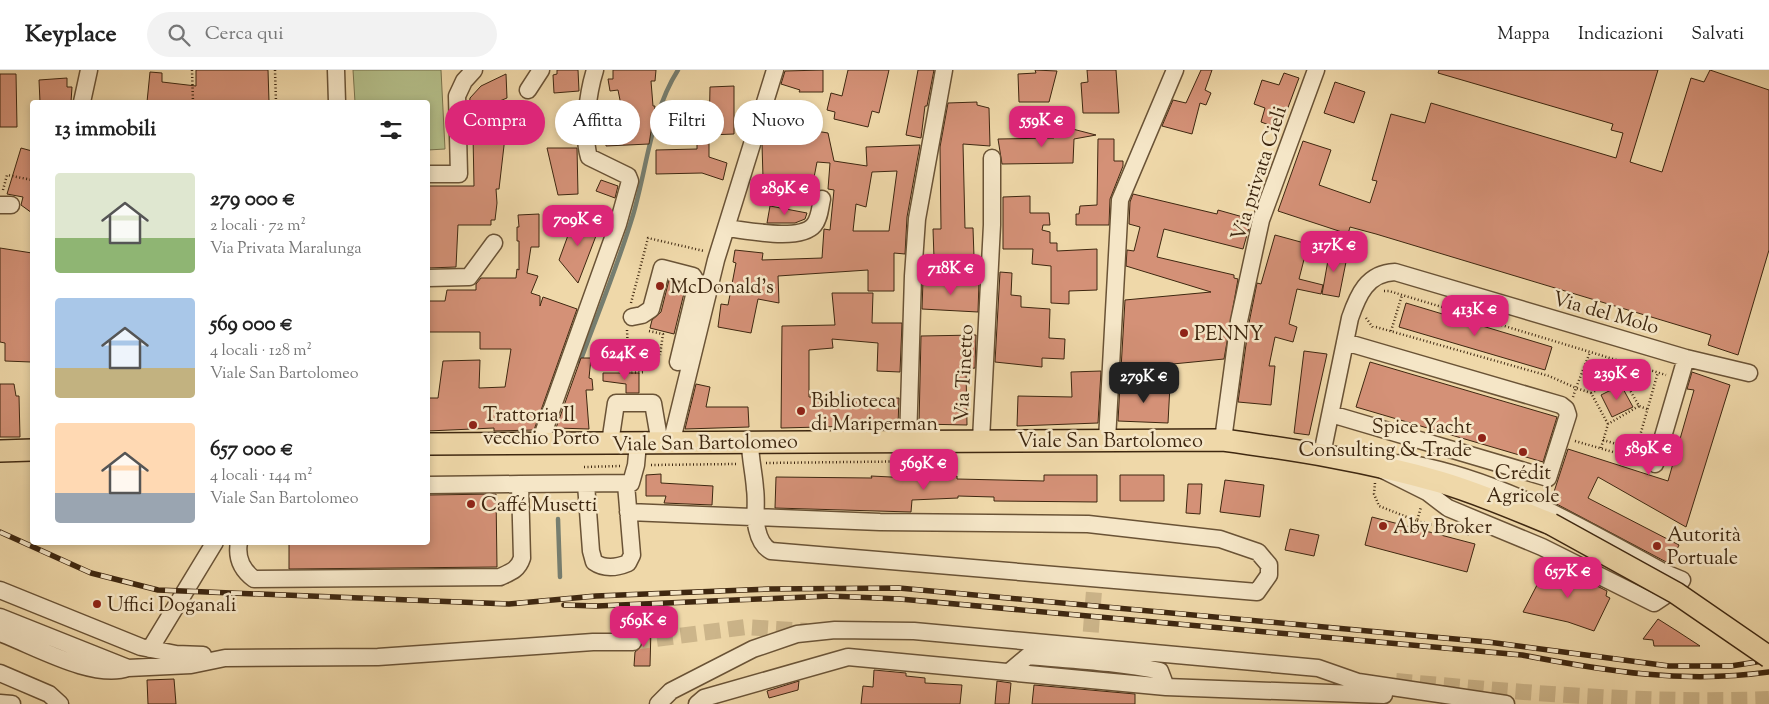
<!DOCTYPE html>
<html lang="it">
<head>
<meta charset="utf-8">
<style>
	:root { --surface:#fff; --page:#f2f2f2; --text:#222; --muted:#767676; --line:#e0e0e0; --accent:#db2777 }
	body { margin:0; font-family:"Sorts Mill Goudy",serif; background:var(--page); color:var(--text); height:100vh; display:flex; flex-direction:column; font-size:19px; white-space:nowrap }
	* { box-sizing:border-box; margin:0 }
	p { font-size:16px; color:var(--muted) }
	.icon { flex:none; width:28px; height:28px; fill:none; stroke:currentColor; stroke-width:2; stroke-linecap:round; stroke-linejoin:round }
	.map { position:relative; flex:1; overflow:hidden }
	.side { position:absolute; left:30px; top:30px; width:400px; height:445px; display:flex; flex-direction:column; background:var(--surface); border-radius:5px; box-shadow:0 2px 8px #0003 }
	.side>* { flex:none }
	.hud { position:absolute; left:445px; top:30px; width:475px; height:45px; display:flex; gap:10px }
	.price { position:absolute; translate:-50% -42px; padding:0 11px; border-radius:10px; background:var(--accent); color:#fff; font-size:16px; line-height:32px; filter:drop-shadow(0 1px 2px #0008) }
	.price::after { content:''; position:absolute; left:50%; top:30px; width:15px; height:11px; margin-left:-8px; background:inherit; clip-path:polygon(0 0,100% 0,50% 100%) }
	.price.current { background:#222; color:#fff }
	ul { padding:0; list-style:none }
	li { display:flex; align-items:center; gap:15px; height:125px; padding:0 25px }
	li span { display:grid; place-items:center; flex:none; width:140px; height:100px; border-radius:5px; color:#555 }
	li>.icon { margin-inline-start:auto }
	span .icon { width:60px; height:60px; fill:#fffc; stroke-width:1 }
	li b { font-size:21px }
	h2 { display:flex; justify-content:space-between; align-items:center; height:60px; padding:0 25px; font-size:21px }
	.pill { padding:0 18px; border-radius:22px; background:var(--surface); box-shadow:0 2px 8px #0003; font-size:18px; line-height:45px }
	.pill.current { background:var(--accent); color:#fff }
	header { display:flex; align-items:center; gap:30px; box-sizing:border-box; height:70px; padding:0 25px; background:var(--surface); border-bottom:1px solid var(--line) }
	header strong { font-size:24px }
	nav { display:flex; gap:28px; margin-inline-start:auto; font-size:18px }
	.search { width:350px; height:45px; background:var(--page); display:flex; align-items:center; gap:12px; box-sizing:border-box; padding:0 18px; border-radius:28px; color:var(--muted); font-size:19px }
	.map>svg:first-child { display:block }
</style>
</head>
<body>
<header>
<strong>Keyplace</strong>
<div class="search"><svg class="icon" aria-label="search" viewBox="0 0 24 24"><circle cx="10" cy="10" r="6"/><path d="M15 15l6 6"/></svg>Cerca qui</div>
<nav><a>Mappa</a><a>Indicazioni</a><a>Salvati</a></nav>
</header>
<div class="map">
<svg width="1769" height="634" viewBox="0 0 1769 634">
	<rect width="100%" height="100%" fill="#efd8a9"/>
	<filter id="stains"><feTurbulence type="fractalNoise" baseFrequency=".004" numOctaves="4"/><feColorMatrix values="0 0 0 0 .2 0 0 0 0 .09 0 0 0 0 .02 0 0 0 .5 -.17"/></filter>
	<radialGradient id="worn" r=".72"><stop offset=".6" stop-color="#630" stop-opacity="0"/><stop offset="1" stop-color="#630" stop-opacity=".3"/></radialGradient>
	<path fill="#b5c08b" stroke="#7a744e" d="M353,0H441L445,79L428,80V32H355Z"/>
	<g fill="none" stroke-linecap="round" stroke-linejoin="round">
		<path stroke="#767e70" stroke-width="4.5" d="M580,292C598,243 618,195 633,145C647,98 651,42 678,0
			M558,449L560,507"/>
	</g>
	<path fill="#d49177" stroke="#3e2710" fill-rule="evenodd" d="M196,0H268L269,32H147L150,2L162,3V12L196,16Z
		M557,0H578L579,21L554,23L553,5L557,4Z
		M613,0H656L655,11H651L653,36H655L649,74L606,76L605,49L614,48V44L623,45L618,20L610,21L608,9H613Z
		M823,0V22H799L800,20L781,14L785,1Z
		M848,0H889L879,43L872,41L868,57L834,49L835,42L827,40L831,23L842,26Z
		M918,0H934L927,36H925L921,68L906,65Z
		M1035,0L1057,1L1049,32H1019L1018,4L1036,3Z
		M1087,0H1116L1119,43H1083L1081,13L1088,12Z
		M1201,0H1212L1205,20L1211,23L1206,35L1200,33L1192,64L1162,56L1173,30L1186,33Z
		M1439,0H1658L1630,92L1662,102L1691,8L1704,12L1710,0L1769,20V180L1738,285L1708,275L1711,265L1376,164L1350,157L1348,164L1278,141L1303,71L1331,80L1319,115L1370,133L1377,111L1372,110L1391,44L1425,53L1431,33L1616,88L1623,63L1611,60L1613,54L1438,3Z
		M1284,3L1299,8L1280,59L1261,52L1265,38L1254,34L1262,10L1279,15Z
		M0,4H16L17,57H0Z
		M506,4L507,28L490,35L493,62H503L505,67L499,119H496L497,133L495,150H491V155H458L456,197L428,198V116H474L473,65L469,37L470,28L481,16Z
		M67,8V17H72L71,32H40L39,10Z
		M1335,12L1365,22L1354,53L1324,43Z
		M734,16V64L709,65L710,17Z
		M977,32V35L989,38L990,76L963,74L965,158H973L974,187L934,188L933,159H941L940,77L948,33Z
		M770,50L809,62L810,60L828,63L834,91L867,96L866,77L920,75L907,147L905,184L894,183V221H868V200L778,206L779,233L758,229L751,263L718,257L721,234L728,235L736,193L733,192L735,180L763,183L762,190L822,188L824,159L830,160L834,120L828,119L830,93L817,92L812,118L797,116L796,106L763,108L762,74ZM897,101L889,161H853L856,134L866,137L872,102Z
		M1053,54L1096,65L1074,69L1073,93L1002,94L998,69L1054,68Z
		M697,60H709V87L727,93L723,110L702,103L656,104V80L697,79Z
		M1098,69H1114V91H1123V96L1110,129L1109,155H1076V144H1079L1080,136L1097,135Z
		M21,78L32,81V143L21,135L23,127L7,124Z
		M547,78H577L578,124L558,125Z
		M601,110L618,116L615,128L596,121Z
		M1133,124L1217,144L1218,140L1243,147L1242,152L1250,154L1243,179L1164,159L1157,187L1234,205V208L1238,209L1224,289L1121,299L1125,230L1211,222L1126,196L1127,180L1134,181L1140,157L1129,154L1130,132Z
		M1030,126V143H1049L1050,155H1043L1042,160L1050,162V173H1057V181L1097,179V220L1069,221V234L1051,233V196L1032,194L1033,179H1003V127Z
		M770,136L807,143L805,149L795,153H767Z
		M578,138L579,161L582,152L599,158L578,213L559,190Z
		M539,144V177H531L527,203L538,206L531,223L540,226V236L543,227L577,239L534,360L494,361V358L428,361V328H438L443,291L480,290L479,318L505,317L511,279H480V262H428V231H445L447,220H476V214L481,208H516L517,199L519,200V171H517V157H519L518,145Z
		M1275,165L1308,174L1299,209L1323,215L1321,224L1297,219L1289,254L1297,257L1293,272L1275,267L1269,296H1275L1271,335L1238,332L1249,253L1257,213L1261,214Z
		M0,178L32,183L31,292L5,291V273L0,272Z
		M1330,179L1345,183L1346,192L1339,227L1322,224Z
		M1000,202L1012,203L1011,225L1021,226V237L1050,239L1049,268L1065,269L1064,289L1042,288V297L995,292Z
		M669,210L686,215L674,264L650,258L652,250L661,242Z
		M923,210L979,212L978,242L922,239Z
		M832,223H873L872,253H902L900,302L877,301L878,273L832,269L833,278L809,280V327H839L840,330L899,328L898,355L781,358L782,256L835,255Z
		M1406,233L1552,277L1545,300L1399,257Z
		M976,265L975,298L966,299L967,355L919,354L921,266Z
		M1304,281L1327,284L1309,365L1294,363Z
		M581,288H591L589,308L592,309L593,320H586L589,359L556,358Z
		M1370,292L1557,347L1543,392L1356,337Z
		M1101,301L1098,353L1017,356L1018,326L1072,327L1071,302Z
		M1692,302L1730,315L1686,457L1598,407L1588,428L1679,475L1670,494L1551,431L1568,379L1668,411L1694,320L1687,319Z
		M603,303H639V323H626V314L603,311Z
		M0,314H14L16,326H19L20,367H0Z
		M696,314L710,317L706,337H748L749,357L685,359Z
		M1120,315H1170L1168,353L1118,351Z
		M1621,315L1633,337L1612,347L1601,325Z
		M661,404V413L713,416L712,435L664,433L666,426H646V405Z
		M1044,405H1097V432L994,431V427L958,426V428L912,430L911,442L775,438L776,407L872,408L871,406L911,408L957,406V409L1044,411Z
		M1120,405H1164V431H1120Z
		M1225,410L1264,415L1260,447L1220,442Z
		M1188,414H1202L1200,444L1186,443Z
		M496,424L497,497L289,499V472H428V425Z
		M1372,447L1475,474L1467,502L1365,475Z
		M1290,459L1319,465L1314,486L1285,480Z
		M1549,492L1607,521L1606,526L1610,528L1594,561L1568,552L1523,542Z
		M1658,549L1677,561L1700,576H1654L1653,570L1643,569Z
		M636,558L651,559L650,596H634L635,582L641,577L643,572L641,567L636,563Z
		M874,600L906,603V606L925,608V613L962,615L960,634H861L863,616L873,617Z
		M174,609L176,634H148L147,610Z
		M799,611L798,620L769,628L767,621Z
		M997,611L1011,613L1009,634H995Z
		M1034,615L1135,624V634H1032Z"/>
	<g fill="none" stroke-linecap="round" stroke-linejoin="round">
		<path stroke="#ccb58a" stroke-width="16" stroke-dasharray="16 8" stroke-linecap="butt" d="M633,572L746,557L807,561
			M1087,610L1095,508
			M1396,611C1518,622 1646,634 1769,629"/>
		<g stroke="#6a5336" stroke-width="19">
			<path id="minor" d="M336,0L337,32
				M528,20L541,0
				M82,32L89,0
				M428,104H459L457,26L464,11L474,0
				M0,135H11
				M726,158C746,160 800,172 814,155C820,148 820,137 822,129
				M428,208L469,207L494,173
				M632,247L642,245L651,239L662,198L693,206L697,213L678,292
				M1331,344L1548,408L1568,345L1566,339L1561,335L1345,272
				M981,370L992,155V88
				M1107,370L1120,130L1175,0
				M1223,370L1239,251L1261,150L1316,0
				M908,371L913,206L917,149L944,0
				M540,372L618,154L630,111L628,106L589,87C582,65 588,22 595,0
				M610,373L616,333H653L660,374
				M671,374L716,190L775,0
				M1322,384L1350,248C1358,225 1367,203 1395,202L1686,288L1749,303
				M1371,394C1385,394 1400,392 1413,394C1504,411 1585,459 1665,503L1682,510L1669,523L1654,533L1542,477L1448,438L1427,422Z
				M1655,394L1686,288
				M520,414L631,413L636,395L638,373
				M586,414L591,481L594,492C604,499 616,498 628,493L632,485L626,414
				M628,442L880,452L1088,454L1220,469L1258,482L1269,495V505L1257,522L771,481C763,477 759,468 757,459C754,447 757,432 755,419C754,403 750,388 750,372
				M239,472C236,488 242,500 254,509L500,507C511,502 518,500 522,488L520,414L428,415
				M0,520L141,577L176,584L203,585
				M0,547L128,598L191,595L225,588L378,587L593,572H633
				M0,563C35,576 93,610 128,598
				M150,579L215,472
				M1009,602L1028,586C1072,590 1117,592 1160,601L1166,617
				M0,603L49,624L60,634
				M0,633L12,634
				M658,634L671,621L753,579L797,564L835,560L914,561L1318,598L1358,612L1506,634
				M697,634L704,628L848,587L1166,617L1384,625"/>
		</g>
		<g stroke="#3e2710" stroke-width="24">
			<path id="major" d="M428,374L1223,370C1296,380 1368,391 1440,412C1478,423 1514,439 1551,454
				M0,381L32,380"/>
		</g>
		<path stroke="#3e2710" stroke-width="2.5" stroke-dasharray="1 2.5" stroke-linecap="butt" d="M192,0L193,32
			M275,0L276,32
			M3,120L7,105L32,110
			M1384,221H1389L1666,305
			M631,233L648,168L704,181
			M1366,248L1374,259
			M1376,257L1549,306L1576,318L1590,282
			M627,260L629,303L645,302
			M649,261L663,264L660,285
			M1391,261L1402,225
			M1622,306L1639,336L1647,339
			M1591,323L1622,306L1626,292
			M1573,327L1576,318L1591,323L1608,354
			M1603,370L1636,380L1658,302
			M1575,371L1641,390
			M1601,378L1608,354L1639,336
			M766,393L936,391
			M651,395L736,394
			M584,397L621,396
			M1375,413L1374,424L1379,436L1417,451L1421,437
			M1417,451L1471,465"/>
		<use href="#minor" stroke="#f5e6c7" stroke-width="16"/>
		<use href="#major" stroke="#efd8a9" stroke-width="21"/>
		<g stroke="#3e2710" stroke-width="5.5">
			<path id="rail" d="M0,462L91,503L158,520L509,534L596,526L770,519L899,518L1488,572L1669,596H1731L1769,590
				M564,535L597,536L830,526L900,529L1522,585C1606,601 1683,614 1769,602"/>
		</g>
		<use href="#rail" stroke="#f5e6c7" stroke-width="4" stroke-dasharray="11" stroke-linecap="butt"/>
		<g stroke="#3e2710" stroke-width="24" stroke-linecap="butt">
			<path id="major-bridge" d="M1551,454L1676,523L1769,587"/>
		</g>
		<use href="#major-bridge" stroke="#efd8a9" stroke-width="21"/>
	</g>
	<g fill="#8f2418" stroke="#f5e6c7" stroke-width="2">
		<circle cx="660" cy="216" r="5"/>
		<circle cx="1184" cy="263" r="5"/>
		<circle cx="801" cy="341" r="5"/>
		<circle cx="473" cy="355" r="5"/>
		<circle cx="1482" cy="368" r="5"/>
		<circle cx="1523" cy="382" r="5"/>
		<circle cx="471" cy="434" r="5"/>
		<circle cx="1383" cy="456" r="5"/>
		<circle cx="1657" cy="476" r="5"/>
		<circle cx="97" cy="534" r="5"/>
	</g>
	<g text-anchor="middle" stroke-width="5" stroke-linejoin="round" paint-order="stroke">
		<g font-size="20" fill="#3e2710" stroke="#f5e6c7">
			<text transform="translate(1258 103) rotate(-72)" y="7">Via privata Cieli</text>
			<text transform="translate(1606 242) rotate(16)" y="7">Via del Molo</text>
			<text transform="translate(963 303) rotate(-87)" y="7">Via Tinetto</text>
			<text x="1110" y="377">Viale San Bartolomeo</text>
			<text transform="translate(705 372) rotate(-1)" y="7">Viale San Bartolomeo</text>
		</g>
		<g font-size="20" fill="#3e2710" stroke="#f5e6c7" text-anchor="start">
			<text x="670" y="223">McDonald's</text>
			<text x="1194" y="270">PENNY</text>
			<text x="811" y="337">Biblioteca<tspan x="811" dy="23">di Mariperman</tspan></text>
			<text x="483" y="351">Trattoria Il<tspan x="483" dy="23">vecchio Porto</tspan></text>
			<text x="1472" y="363" text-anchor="end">Spice Yacht<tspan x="1472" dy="23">Consulting &amp; Trade</tspan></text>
			<text x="1523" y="409" text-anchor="middle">Crédit<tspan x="1523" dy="23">Agricole</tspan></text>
			<text x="481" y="441">Caffé Musetti</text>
			<text x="1393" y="463">Aby Broker</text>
			<text x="1667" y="471">Autorità<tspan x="1667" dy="23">Portuale</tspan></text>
			<text x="107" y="541">Uffici Doganali</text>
		</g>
	</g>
	<rect width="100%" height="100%" filter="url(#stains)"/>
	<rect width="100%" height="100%" fill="url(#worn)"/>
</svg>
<b class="price" style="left:1042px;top:78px">559K €</b>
<b class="price" style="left:785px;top:146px">289K €</b>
<b class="price" style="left:578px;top:177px">709K €</b>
<b class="price" style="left:1334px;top:203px">317K €</b>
<b class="price" style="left:951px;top:226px">718K €</b>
<b class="price" style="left:1475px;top:267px">413K €</b>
<b class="price" style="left:625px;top:311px">624K €</b>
<b class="price" style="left:1617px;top:331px">239K €</b>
<b class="price current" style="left:1144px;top:334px">279K €</b>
<b class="price" style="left:1649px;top:406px">589K €</b>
<b class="price" style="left:924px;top:421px">569K €</b>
<b class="price" style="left:1568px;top:529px">657K €</b>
<b class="price" style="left:644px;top:578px">569K €</b>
<div class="hud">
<a class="pill current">Compra</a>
<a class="pill">Affitta</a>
<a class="pill">Filtri</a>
<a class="pill">Nuovo</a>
</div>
<section class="side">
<h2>13 immobili<svg class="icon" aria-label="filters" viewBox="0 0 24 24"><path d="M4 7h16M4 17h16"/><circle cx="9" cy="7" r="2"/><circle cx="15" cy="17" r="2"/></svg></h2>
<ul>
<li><span style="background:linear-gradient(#dfe7d0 65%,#8fb573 0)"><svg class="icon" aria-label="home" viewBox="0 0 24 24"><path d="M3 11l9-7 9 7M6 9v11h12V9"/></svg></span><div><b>279 000 €</b><p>2 locali · 72 m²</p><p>Via Privata Maralunga</p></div></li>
<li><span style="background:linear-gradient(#a9c7e8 70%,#c2b280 0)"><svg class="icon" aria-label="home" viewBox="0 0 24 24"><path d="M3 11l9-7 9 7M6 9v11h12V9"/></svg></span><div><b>569 000 €</b><p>4 locali · 128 m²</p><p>Viale San Bartolomeo</p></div></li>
<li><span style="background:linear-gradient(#ffd9b3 70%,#9aa5b1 0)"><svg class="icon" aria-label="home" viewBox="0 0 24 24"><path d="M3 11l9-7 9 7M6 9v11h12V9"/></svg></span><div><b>657 000 €</b><p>4 locali · 144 m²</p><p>Viale San Bartolomeo</p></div></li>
</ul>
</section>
</div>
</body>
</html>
